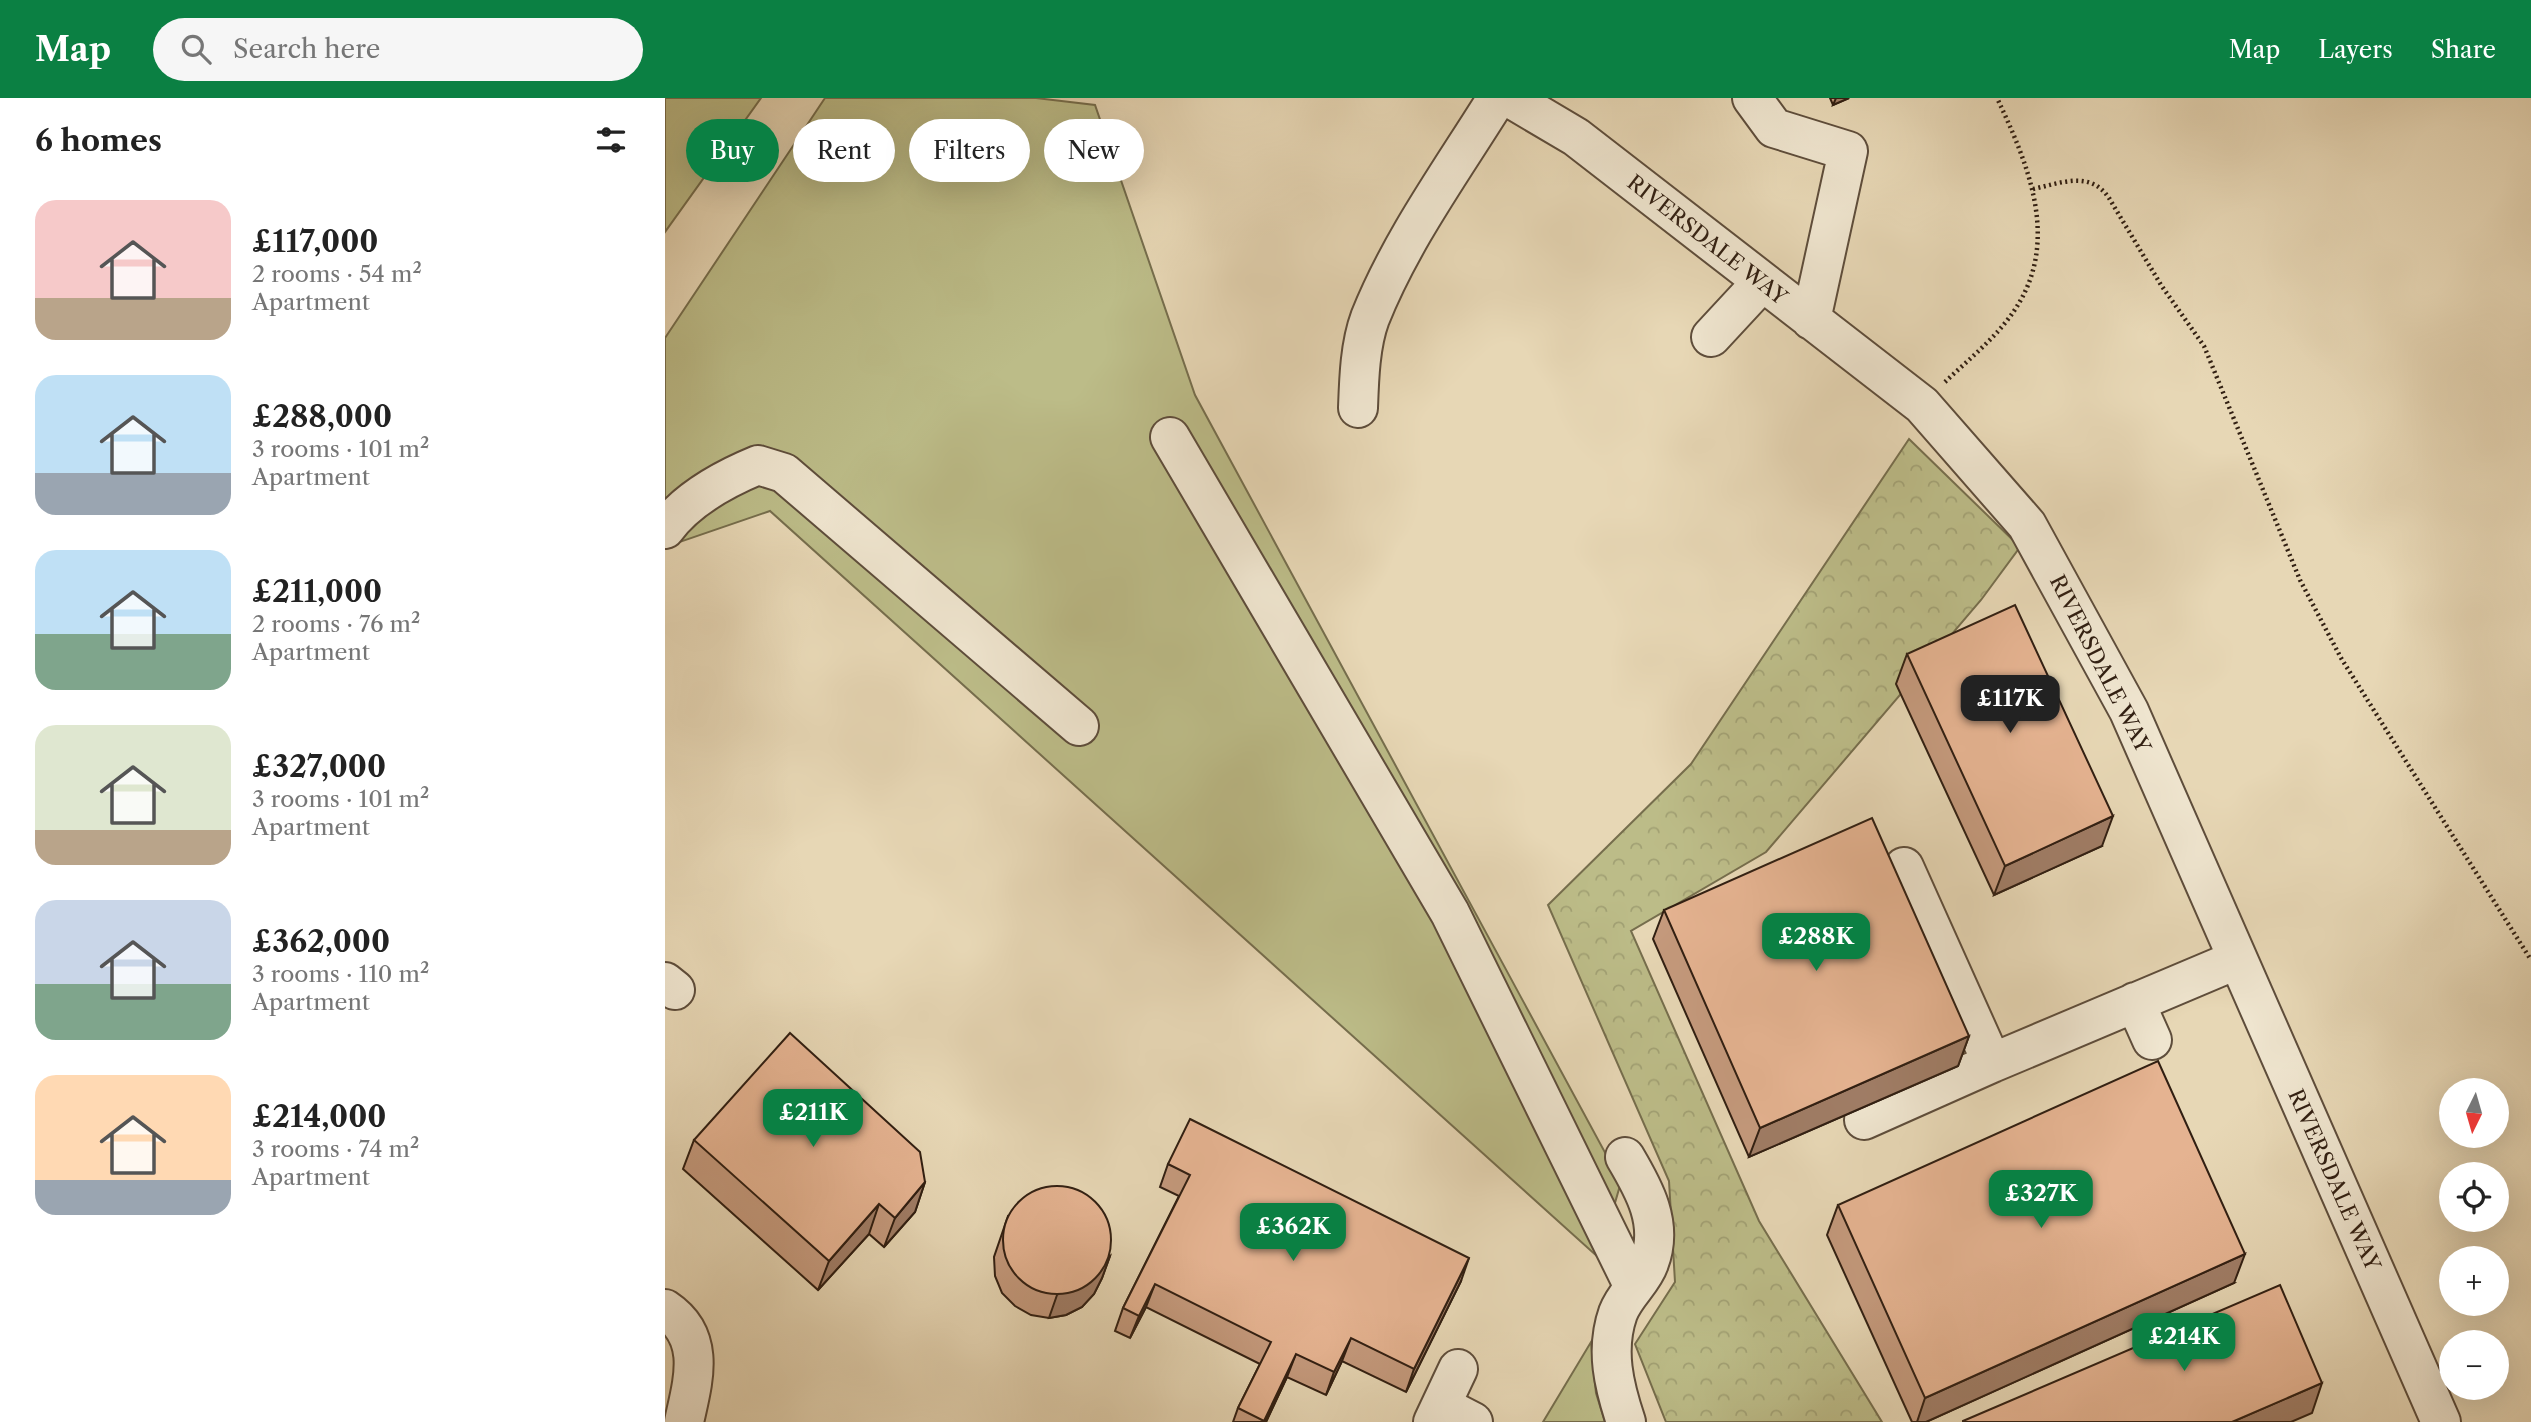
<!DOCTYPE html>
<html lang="en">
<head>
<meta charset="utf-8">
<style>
	:root { --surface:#fff; --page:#f6f6f6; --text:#222; --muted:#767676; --accent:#0b8043 }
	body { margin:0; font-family:"Libre Caslon Text",serif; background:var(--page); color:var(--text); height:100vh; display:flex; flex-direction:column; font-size:26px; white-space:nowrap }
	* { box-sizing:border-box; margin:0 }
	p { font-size:23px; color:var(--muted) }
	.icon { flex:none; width:38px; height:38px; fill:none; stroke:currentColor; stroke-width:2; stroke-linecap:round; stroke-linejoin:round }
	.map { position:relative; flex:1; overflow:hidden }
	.drawer { display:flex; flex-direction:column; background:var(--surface); width:665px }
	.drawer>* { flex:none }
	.guide { position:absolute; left:21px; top:21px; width:665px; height:63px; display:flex; gap:14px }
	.needle { width:46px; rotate:185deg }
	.tools { position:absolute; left:1774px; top:980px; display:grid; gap:14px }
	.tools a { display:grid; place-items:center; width:70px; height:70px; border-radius:50%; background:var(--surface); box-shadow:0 7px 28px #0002; font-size:35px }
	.price { position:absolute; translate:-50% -60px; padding:0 16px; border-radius:14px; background:var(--accent); color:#fff; font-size:23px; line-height:46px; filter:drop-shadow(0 2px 4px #0008) }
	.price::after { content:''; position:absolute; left:50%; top:42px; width:21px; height:16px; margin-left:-10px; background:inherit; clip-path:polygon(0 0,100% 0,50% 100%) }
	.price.active { background:#222; color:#fff }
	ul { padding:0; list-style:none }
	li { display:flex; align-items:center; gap:21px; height:175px; padding:0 35px }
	li span { display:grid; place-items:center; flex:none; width:196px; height:140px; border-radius:21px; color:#555 }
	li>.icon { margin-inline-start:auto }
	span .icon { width:84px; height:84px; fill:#fffc; stroke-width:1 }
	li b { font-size:30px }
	h2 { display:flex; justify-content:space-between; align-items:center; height:84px; padding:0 35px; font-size:30px }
	.tag { padding:0 24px; border-radius:32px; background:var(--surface); box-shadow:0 7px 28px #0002; font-size:24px; line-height:63px }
	.tag.active { background:var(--accent); color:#fff }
	header { display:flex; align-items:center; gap:42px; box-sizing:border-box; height:98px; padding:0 35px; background:var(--accent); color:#fff }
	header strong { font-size:33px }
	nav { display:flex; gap:38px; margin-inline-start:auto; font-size:24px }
	.search { width:490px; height:63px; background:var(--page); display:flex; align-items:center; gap:18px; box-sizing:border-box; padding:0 24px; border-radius:38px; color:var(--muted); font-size:26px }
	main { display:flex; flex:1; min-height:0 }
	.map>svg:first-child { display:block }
</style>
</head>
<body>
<header>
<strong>Map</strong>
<div class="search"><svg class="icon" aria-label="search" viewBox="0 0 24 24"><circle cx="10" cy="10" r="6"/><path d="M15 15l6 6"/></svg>Search here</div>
<nav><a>Map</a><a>Layers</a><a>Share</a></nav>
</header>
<main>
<section class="drawer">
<h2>6 homes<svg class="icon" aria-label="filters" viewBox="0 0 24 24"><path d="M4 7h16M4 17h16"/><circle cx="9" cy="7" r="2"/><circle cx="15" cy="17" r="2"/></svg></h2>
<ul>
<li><span style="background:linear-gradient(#f6c9c9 70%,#b9a48a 0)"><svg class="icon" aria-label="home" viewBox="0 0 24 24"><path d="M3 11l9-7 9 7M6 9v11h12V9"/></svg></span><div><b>£117,000</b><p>2 rooms · 54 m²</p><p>Apartment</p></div></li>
<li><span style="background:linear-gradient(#bfe0f5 70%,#9aa5b1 0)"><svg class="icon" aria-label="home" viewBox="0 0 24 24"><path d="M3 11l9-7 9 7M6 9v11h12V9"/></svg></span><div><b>£288,000</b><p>3 rooms · 101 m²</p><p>Apartment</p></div></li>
<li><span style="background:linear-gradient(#bfe0f5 60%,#7fa58c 0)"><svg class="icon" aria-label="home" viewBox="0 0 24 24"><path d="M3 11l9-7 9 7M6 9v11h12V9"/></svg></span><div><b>£211,000</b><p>2 rooms · 76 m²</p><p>Apartment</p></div></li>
<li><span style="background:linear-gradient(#dfe7d0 75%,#b9a48a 0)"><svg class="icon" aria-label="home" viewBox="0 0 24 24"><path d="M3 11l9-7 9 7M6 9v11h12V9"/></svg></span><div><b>£327,000</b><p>3 rooms · 101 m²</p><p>Apartment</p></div></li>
<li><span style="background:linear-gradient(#c9d6e8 60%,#7fa58c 0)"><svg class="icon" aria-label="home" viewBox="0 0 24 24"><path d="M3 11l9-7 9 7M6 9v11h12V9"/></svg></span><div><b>£362,000</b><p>3 rooms · 110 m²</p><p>Apartment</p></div></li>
<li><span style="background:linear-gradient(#ffd9b3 75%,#9aa5b1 0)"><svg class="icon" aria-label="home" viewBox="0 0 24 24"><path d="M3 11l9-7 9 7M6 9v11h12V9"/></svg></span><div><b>£214,000</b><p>3 rooms · 74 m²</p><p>Apartment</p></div></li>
</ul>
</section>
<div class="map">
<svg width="1866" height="1324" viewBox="0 0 1866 1324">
	<defs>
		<pattern id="forest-crowns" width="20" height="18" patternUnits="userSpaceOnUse" patternTransform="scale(1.75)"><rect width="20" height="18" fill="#bcbc88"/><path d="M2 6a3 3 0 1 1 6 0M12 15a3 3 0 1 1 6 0" fill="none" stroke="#a2a174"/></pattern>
	</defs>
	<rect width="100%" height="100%" fill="#e7d7b5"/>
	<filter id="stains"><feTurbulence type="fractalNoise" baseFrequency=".00286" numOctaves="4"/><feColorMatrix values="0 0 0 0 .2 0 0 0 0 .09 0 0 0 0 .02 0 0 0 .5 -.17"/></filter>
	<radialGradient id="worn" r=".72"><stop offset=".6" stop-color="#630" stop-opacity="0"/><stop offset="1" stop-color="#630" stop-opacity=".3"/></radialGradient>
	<path fill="#bcbc88" stroke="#766e4d" stroke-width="2" d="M0,0H96L0,134Z
		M160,0H371L430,7L530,297L956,1084L934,1160L105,413L0,449V240Z
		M926,1244L931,1295L940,1324H878Z"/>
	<path fill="url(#forest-crowns)" stroke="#766e4d" stroke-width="2" d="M1244,341L1355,449L1316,502L1101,754L966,833L1094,1123L1217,1324H1001L970,1246L1010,1184L1004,1083L883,807L1026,666Z"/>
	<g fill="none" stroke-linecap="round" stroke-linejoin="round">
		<g stroke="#5e4d3b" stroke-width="42">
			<path id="minor" d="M845,0L911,39L1257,307L1362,427L1464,613L1776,1324
				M1087,0L1109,30L1183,53L1146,222
				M1046,239L1097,184
				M693,310C694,281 695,247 705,220C736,142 788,71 832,0
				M505,339L785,815L969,1189
				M0,431C22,401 59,381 93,367L119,375L414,628
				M1239,769L1327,965L1571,862
				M0,884L10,892
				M1470,904L1487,942
				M1199,1022L1327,965
				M960,1059C979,1091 999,1126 984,1165C978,1183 960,1196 953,1215C940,1252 949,1288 961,1324
				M0,1211C42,1239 28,1283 19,1324
				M777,1308L808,1324
				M768,1324L793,1271"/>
		</g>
		<path stroke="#311f12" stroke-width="4.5" stroke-dasharray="2 3.5" stroke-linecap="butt" d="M1368,91C1396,85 1425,72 1444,100L1496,187L1539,248L1635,482L1676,560L1866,862
			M1280,284C1305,260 1336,236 1354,205C1394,138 1362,64 1332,0"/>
		<use href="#minor" stroke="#efe5cf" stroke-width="38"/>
	</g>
	<path fill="#c59a7d" stroke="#311f12" stroke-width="2" d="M1165,0H1184L1168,7Z
		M1242,556L1437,748L1329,797L1231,586Z
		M999,812L1304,938L1293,968L1084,1059L988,841Z
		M29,1042L260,1084L250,1114L219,1149L204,1136L153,1192L18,1071Z
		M503,1066L796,1183L741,1294L677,1263L661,1297L622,1279L601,1324H568L573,1310L595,1266L481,1209L465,1240L450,1233L458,1210L514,1098L495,1089Z
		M1173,1107L1569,1185L1261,1324H1247L1162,1137Z
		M343,1118L445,1158L437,1180L429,1196L417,1209L401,1217L384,1220L366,1217L350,1208L337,1195L330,1178L329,1159Z"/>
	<path fill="#a07d66" stroke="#311f12" stroke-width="2" d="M1171,0H1184L1168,7Z
		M1448,718L1437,748L1329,797L1340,768Z
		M1304,938L1293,968L1084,1059L1095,1030Z
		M260,1084L250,1114L219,1149L230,1120Z
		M214,1106L204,1136L153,1192L164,1163Z
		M1580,1156L1569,1185L1261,1324H1252L1260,1300Z
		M445,1158L437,1180L429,1196L417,1209L401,1217L384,1220L392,1197Z
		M804,1160L796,1183L741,1294L749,1271Z
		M490,1186L481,1209L465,1240L474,1218Z
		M686,1240L677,1263L661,1297L669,1274Z
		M631,1256L622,1279L601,1324H599Z
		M1657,1285L1647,1315L1626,1324H1567Z"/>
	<path fill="#e5b391" stroke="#311f12" stroke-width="2" d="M1350,507L1448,718L1340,768L1242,556Z
		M1207,720L1304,938L1095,1030L999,812Z
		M125,935L255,1054L260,1084L230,1120L214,1106L164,1163L29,1042Z
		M1493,963L1580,1156L1260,1300L1173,1107Z
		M525,1021L804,1160L749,1271L686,1240L669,1274L631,1256L599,1323L573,1310L606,1244L490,1186L474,1218L458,1210L525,1077L503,1066Z
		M338 1142a54 54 0 1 1 108 0a54 54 0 1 1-108 0Z
		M1615,1187L1657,1285L1567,1324H1298V1323Z"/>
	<g text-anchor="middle" stroke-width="5" stroke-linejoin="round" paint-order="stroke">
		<g font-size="21" fill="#311f12" stroke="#efe5cf">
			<text transform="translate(1042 142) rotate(38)" y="7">RIVERSDALE WAY</text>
			<text transform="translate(1435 566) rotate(63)" y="7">RIVERSDALE WAY</text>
			<text transform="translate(1669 1082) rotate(66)" y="7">RIVERSDALE WAY</text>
		</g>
	</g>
	<rect width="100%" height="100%" filter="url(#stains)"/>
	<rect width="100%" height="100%" fill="url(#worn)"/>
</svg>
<div class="tools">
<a><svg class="needle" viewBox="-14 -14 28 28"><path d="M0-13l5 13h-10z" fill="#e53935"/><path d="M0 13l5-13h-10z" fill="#767676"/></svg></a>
<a><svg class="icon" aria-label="locate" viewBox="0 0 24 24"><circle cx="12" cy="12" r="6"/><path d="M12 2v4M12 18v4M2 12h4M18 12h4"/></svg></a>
<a>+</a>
<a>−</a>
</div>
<b class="price active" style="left:1345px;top:637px">£117K</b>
<b class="price" style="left:1151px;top:875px">£288K</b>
<b class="price" style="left:148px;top:1051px">£211K</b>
<b class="price" style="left:1376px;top:1132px">£327K</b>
<b class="price" style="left:628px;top:1165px">£362K</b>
<b class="price" style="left:1519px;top:1275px">£214K</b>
<div class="guide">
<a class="tag active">Buy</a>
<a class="tag">Rent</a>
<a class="tag">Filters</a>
<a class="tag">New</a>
</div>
</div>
</main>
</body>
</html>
